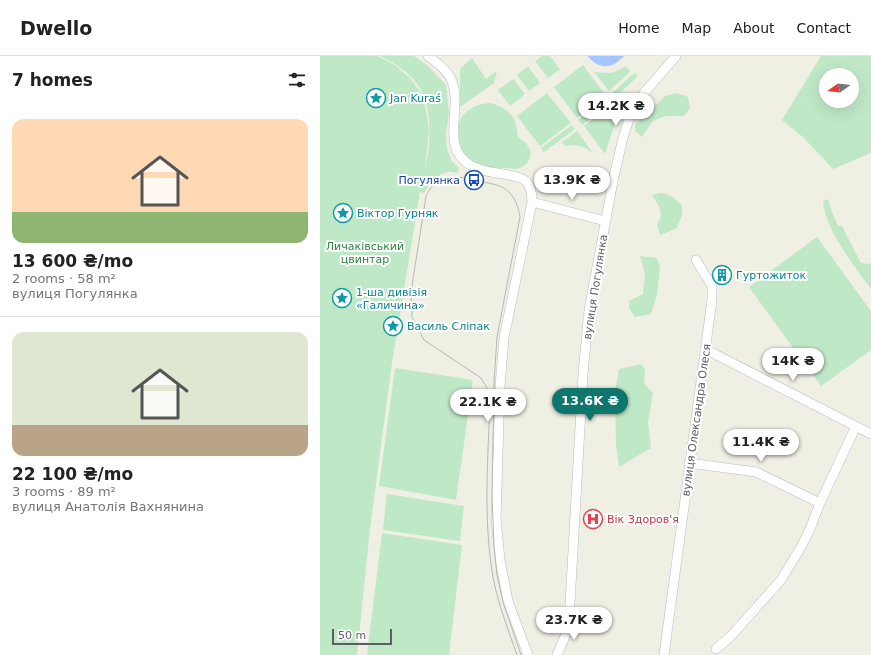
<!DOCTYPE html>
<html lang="en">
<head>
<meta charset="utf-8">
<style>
	:root { --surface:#fff; --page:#f2f2f2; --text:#222; --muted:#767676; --line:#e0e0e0; --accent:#0f766e }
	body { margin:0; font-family:"DejaVu Sans",sans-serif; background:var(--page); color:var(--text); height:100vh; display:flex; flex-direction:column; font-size:15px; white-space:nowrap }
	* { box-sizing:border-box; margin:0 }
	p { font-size:13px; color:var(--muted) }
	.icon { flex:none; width:22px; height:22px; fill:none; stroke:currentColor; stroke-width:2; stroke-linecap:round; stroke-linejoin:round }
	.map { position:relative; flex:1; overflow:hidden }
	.side { display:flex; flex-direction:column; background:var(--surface); width:320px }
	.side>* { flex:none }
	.needle { width:26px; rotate:256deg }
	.buttons { position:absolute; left:499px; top:12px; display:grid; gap:8px }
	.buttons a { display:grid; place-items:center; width:40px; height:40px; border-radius:50%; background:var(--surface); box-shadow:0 4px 16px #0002; font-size:20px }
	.scale { position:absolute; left:12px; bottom:10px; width:60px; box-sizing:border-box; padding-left:4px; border:2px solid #5c5e65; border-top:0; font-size:11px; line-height:14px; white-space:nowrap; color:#5c5e65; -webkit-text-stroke:3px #fff; paint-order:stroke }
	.price { position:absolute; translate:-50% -34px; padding:0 9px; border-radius:14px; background:#fff; color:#222; font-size:13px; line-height:26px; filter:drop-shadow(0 1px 2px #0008) }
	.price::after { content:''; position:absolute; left:50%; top:24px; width:12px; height:9px; margin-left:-6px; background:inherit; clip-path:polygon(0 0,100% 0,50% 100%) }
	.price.on { background:var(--accent); color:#fff }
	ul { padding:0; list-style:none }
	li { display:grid; align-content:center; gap:8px; height:212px; padding:0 12px }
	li+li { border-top:1px solid var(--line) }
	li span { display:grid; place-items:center; height:124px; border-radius:12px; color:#555 }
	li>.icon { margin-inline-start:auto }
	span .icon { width:72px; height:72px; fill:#fffc; stroke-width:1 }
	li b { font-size:17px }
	h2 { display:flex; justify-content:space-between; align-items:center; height:48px; padding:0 12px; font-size:17px }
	header { display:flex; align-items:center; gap:24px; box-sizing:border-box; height:56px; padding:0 20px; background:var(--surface); border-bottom:1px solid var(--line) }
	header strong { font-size:19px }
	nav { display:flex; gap:22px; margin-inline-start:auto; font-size:14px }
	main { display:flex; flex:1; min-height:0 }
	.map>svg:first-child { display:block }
</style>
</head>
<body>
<header>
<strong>Dwello</strong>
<nav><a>Home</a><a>Map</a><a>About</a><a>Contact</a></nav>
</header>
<main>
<section class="side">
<h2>7 homes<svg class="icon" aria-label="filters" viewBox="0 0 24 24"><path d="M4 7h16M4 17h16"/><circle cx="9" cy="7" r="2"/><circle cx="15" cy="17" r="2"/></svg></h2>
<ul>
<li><span style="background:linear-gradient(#ffd9b3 75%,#8fb573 0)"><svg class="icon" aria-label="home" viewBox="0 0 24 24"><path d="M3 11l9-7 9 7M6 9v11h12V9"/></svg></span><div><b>13 600 ₴/mo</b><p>2 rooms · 58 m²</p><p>вулиця Погулянка</p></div></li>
<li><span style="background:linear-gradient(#dfe7d0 75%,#b9a48a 0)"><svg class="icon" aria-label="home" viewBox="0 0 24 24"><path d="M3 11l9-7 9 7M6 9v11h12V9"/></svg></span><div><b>22 100 ₴/mo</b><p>3 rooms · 89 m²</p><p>вулиця Анатолія Вахнянина</p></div></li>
</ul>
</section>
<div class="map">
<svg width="551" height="599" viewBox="0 0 551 599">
	<rect width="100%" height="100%" fill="#efefe4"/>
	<path fill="#bfe8c7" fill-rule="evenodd" d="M0,0H58L76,10L90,22L101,37L106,54L109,74L105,112C112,86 113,44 93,23C84,13 72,6 60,0H94L107,9L126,29L129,57L126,78L127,93L132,105L139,112L138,117C136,117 131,115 128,116C118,117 109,128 104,137L100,136L72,307L50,473L37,599H0Z
		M222,0H230L240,13L228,22L215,5Z
		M501,0H551V97L513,113L483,81L462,64ZM506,19H532V45H506Z
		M152,2L166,23L177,15L174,27L140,51V13Z
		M263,9L286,40L257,62L234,31Z
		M208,10L220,27L209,35L197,19Z
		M305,10L311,15L289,35L274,16C288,17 294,19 305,10Z
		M314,17L318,20L295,42L291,38Z
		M193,23L205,38L190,50L178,34Z
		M227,37L251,67L220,90L197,60Z
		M357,37L368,41L370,52L364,60H346L333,65L322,81L315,75V68L329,56L345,40Z
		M288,42L291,47L262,69L258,64Z
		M170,47C189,52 197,61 198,81C202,84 206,86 208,90C215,101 206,112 195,113C180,111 159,113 147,102C142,98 140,92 139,86C133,63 147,49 170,47Z
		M292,49L298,58L285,98L264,70Z
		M252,69L255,73L224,96L221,92Z
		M257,75L273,97C264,90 256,88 245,90L242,86Z
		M341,137C351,139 356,142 362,150V159L357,172L340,179L337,169L341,160L339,150L332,139Z
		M508,143L512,156L518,170H522L541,207L551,208V233C534,210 505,173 503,145Z
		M497,181L551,255V294L501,330L429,231Z
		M320,200L337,202L340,211L337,239L331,258L315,261L309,252V245L323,238L325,218Z
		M321,308L325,313L324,327L333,337L328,366L331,392L299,411L296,388L295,336L299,313Z
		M75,312L153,324L136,444L59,430Z
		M67,438L144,450L140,485L63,474Z
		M62,477L142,489L129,599H47Z"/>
	<path fill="#a4c5ff" d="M268,0H304C293,13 278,14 268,0Z"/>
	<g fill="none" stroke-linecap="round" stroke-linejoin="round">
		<g stroke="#bbbcc3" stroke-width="10">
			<path id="minor" d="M108,0C116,6 127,14 131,23C144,50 119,91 150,109C164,118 187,116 203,123C211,128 212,137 212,146L184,282L180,330L176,463L180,504L188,545L208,599
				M212,146L285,165
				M385,293L551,378
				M369,407L436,416L500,447
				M396,593L411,580L461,524L481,491L490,473L500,447L536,370
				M237,599L246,578L249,565L263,318L269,254L294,120L303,82L310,60L324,37L356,0
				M344,599L392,244V230L376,204"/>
		</g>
		<use href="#minor" stroke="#fff" stroke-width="9"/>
		<path stroke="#b7b7b8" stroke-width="1" d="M197,599C188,573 178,548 173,521C163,463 168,403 170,344L167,332L161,322L104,284L92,261L91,236L106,140C119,113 140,121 163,126C172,128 182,129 189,136C196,143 198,151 200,161L177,281L174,327L172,438L174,489L177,519L183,546L201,599"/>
	</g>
	<defs>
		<g id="sight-ring" transform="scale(1)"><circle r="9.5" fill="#fff" stroke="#0f9aa8" stroke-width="1.5"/><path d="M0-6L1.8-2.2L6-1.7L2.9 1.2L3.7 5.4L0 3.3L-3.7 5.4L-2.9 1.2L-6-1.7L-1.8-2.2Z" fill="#0f9aa8"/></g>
		<g id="bus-ring" transform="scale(1)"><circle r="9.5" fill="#fff" stroke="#1a4fb4" stroke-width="1.5"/><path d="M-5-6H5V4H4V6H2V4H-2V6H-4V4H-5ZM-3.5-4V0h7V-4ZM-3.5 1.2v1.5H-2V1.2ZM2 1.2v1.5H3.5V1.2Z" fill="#1a4fb4"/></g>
		<g id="building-ring" transform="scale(1)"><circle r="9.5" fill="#fff" stroke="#0f9aa8" stroke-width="1.5"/><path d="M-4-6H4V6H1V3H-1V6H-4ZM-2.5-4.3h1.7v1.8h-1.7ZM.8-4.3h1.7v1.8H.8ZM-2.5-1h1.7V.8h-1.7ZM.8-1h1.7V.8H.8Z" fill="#0f9aa8"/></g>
		<g id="hospital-ring" transform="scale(1)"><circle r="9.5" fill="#fff" stroke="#e0444e" stroke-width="1.5"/><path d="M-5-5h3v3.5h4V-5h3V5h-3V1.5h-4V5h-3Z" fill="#e0444e"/></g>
	</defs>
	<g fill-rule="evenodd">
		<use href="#sight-ring" x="56" y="42"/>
		<use href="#bus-ring" x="154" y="124"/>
		<use href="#sight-ring" x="23" y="157"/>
		<use href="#building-ring" x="402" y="219"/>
		<use href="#sight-ring" x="22" y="242"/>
		<use href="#sight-ring" x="73" y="270"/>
		<use href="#hospital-ring" x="273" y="463"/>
	</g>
	<g text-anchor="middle" stroke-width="4" stroke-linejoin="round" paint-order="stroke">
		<g font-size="11" fill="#0d838f" stroke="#fff" text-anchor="start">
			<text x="70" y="46">Jan Kuraś</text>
			<text x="37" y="161">Віктор Гурняк</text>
			<text x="416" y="223">Гуртожиток</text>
			<text x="36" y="240">1-ша дивізія<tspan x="36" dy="13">«Галичина»</tspan></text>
			<text x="87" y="274">Василь Сліпак</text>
		</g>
		<g font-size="11" fill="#164399" stroke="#fff" text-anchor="end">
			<text x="140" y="128">Погулянка</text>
		</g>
		<g font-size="11" fill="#2e8242" stroke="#fff">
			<text x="45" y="194">Личаківський<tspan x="45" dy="13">цвинтар</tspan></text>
		</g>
		<g font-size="11" fill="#5c5e65" stroke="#fff">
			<text transform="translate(275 231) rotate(-81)" y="4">вулиця Погулянка</text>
			<text transform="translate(376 364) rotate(-82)" y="4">вулиця Олександра Олеся</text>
		</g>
		<g font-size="11" fill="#be3a42" stroke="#fff" text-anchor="start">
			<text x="287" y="467">Вік Здоров'я</text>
		</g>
	</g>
</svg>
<div class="buttons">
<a><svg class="needle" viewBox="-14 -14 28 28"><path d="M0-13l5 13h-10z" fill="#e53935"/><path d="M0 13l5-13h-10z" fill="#767676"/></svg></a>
</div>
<div class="scale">50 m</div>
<b class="price" style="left:296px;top:71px">14.2K ₴</b>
<b class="price" style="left:252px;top:145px">13.9K ₴</b>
<b class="price" style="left:473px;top:326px">14K ₴</b>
<b class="price on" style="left:270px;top:366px">13.6K ₴</b>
<b class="price" style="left:168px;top:367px">22.1K ₴</b>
<b class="price" style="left:441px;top:407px">11.4K ₴</b>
<b class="price" style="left:254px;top:585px">23.7K ₴</b>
</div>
</main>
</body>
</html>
